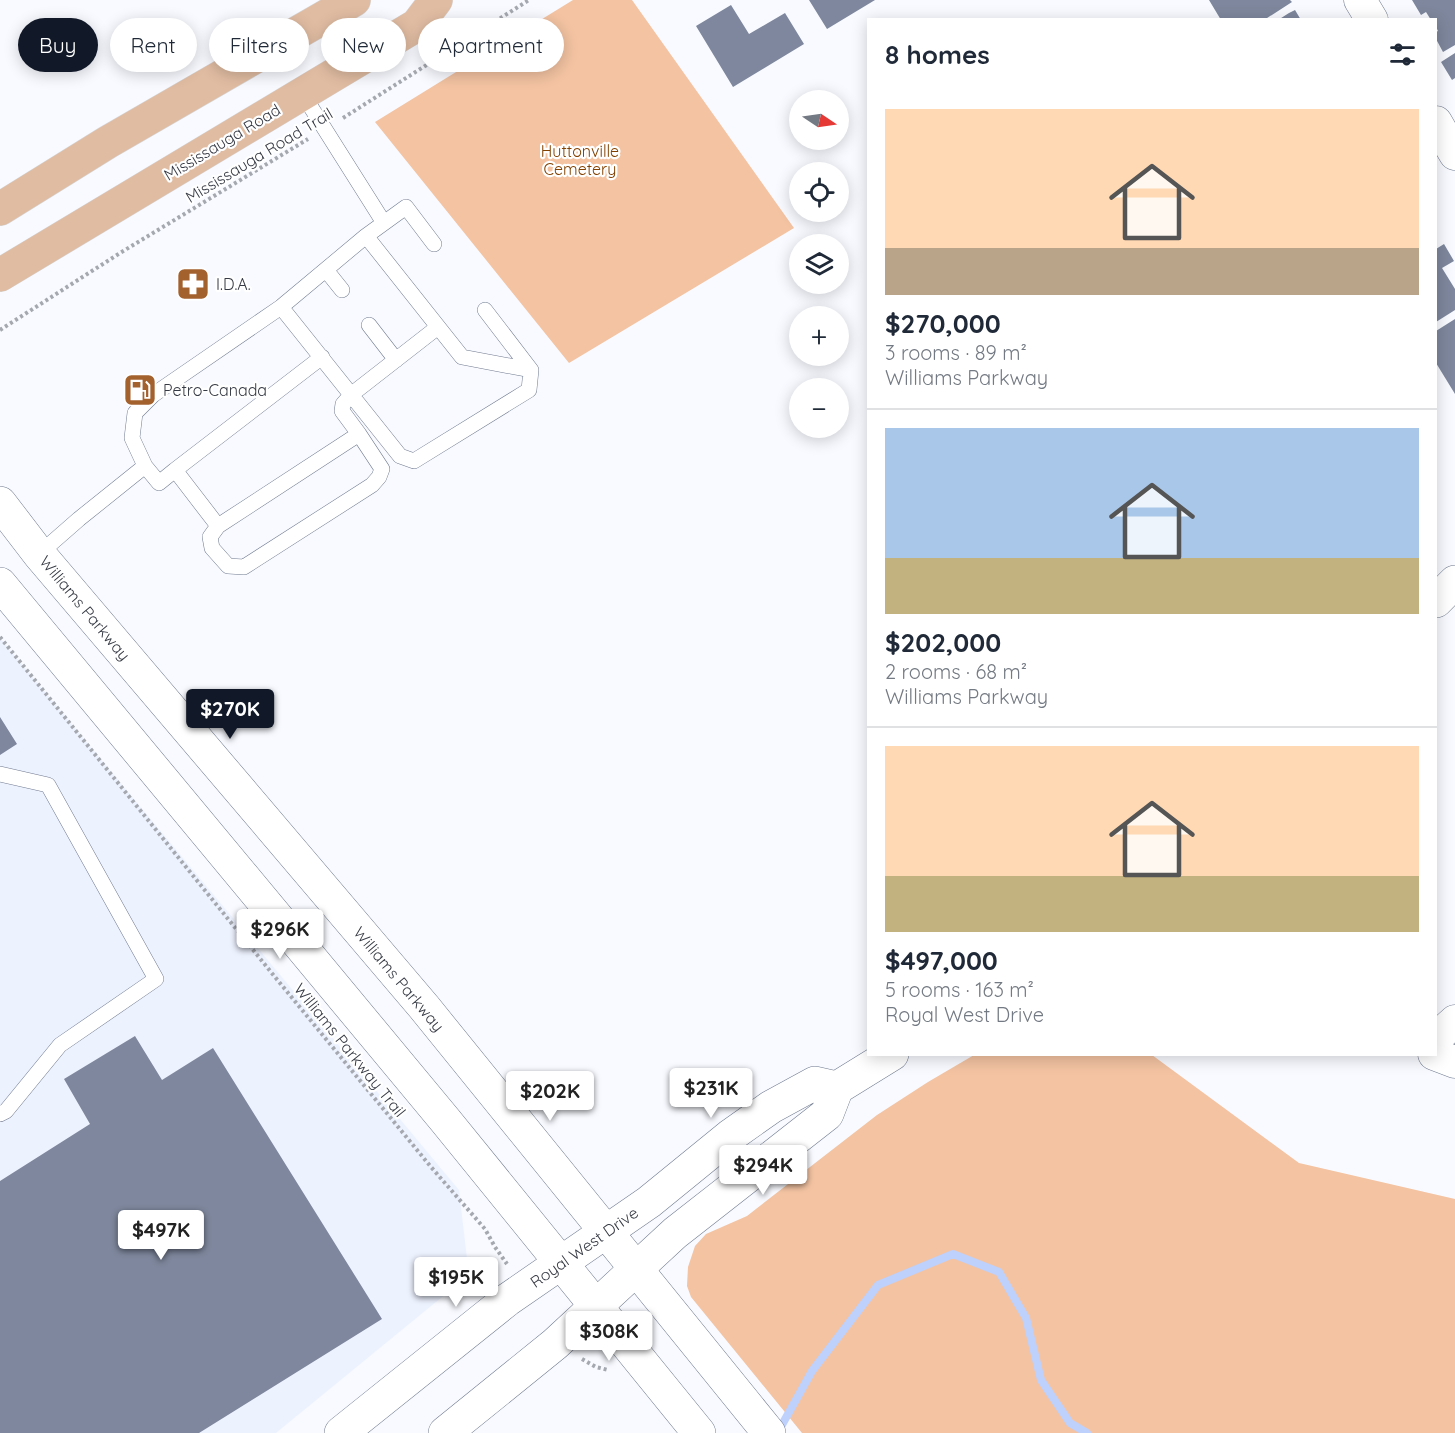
<!DOCTYPE html>
<html lang="en">
<head>
<meta charset="utf-8">
<style>
	:root { --surface:#fff; --page:#f6f6f7; --text:#1f2937; --muted:#747a83; --line:#e0e1e3; --accent:#111827 }
	body { margin:0; font-family:Quicksand,sans-serif; background:var(--page); color:var(--text); height:100vh; display:flex; flex-direction:column; font-size:22px; white-space:nowrap }
	* { box-sizing:border-box; margin:0 }
	p { font-size:20px; color:var(--muted) }
	.icon { flex:none; width:33px; height:33px; fill:none; stroke:currentColor; stroke-width:2; stroke-linecap:round; stroke-linejoin:round }
	.map { position:relative; flex:1; overflow:hidden }
	.sheet { position:absolute; left:867px; top:18px; width:570px; height:1038px; display:flex; flex-direction:column; background:var(--surface); border-radius:0px; box-shadow:0 3px 15px #0003 }
	.sheet>* { flex:none }
	.guide { position:absolute; left:18px; top:18px; width:570px; height:54px; display:flex; gap:12px }
	.needle { width:39px; rotate:103deg }
	.buttons { position:absolute; left:789px; top:90px; display:grid; gap:12px }
	.buttons a { display:grid; place-items:center; width:60px; height:60px; border-radius:50%; background:var(--surface); box-shadow:0 3px 15px #0003; font-size:30px }
	.price { position:absolute; translate:-50% -51px; padding:0 14px; border-radius:6px; background:#fff; color:#222; font-size:20px; line-height:39px; filter:drop-shadow(0 2px 3px #0008) }
	.price::after { content:''; position:absolute; left:50%; top:36px; width:18px; height:14px; margin-left:-9px; background:inherit; clip-path:polygon(0 0,100% 0,50% 100%) }
	.price.current { background:var(--accent); color:#fff }
	ul { padding:0; list-style:none }
	li { display:grid; align-content:center; gap:12px; height:318px; padding:0 18px }
	li+li { border-top:2px solid var(--line) }
	li span { display:grid; place-items:center; height:186px; border-radius:0px; color:#555 }
	li>.icon { margin-inline-start:auto }
	span .icon { width:108px; height:108px; fill:#fffc; stroke-width:1 }
	li b { font-size:26px }
	h2 { display:flex; justify-content:space-between; align-items:center; height:72px; padding:0 18px; font-size:26px }
	.tag { padding:0 21px; border-radius:27px; background:var(--surface); box-shadow:0 3px 15px #0003; font-size:21px; line-height:54px }
	.tag.current { background:var(--accent); color:#fff }
	.map>svg:first-child { display:block }
</style>
</head>
<body>
<div class="map">
<svg width="1455" height="1433" viewBox="0 0 1455 1433">
	<rect width="100%" height="100%" fill="#f8faff"/>
	<path fill="#edf2ff" d="M0,638L459,1190L469,1275L276,1433H0Z"/>
	<path fill="#f3c3a2" d="M573,0H632L794,228L569,363L375,122Z
		M974,1055H1152L1299,1163L1455,1199V1433H802L691,1297L687,1286L688,1267L695,1246L706,1234L747,1216L877,1115L928,1082Z"/>
	<g fill="none" stroke-linecap="round" stroke-linejoin="round">
		<path stroke="#bed0fc" stroke-width="8" d="M778,1432L812,1371L878,1285L953,1254L999,1272L1026,1318L1041,1380L1070,1423L1087,1433"/>
	</g>
	<path fill="#7e879d" d="M809,0H875L827,29Z
		M1209,0H1290L1292,2L1264,20H1221Z
		M1412,0H1455V45L1443,52L1436,39V32L1438,31L1436,27V20H1431L1426,12L1421,15Z
		M731,5L749,34L785,13L804,44L733,87L696,26Z
		M1295,10L1301,20H1278L1289,13Z
		M1455,53V78L1452,80L1441,62Z
		M1444,244L1454,261L1442,268L1455,289V310L1436,322V249Z
		M1455,319V394L1436,363V331Z
		M0,717L17,744L0,755Z
		M135,1036L162,1080L213,1048L382,1319L199,1433H0V1181L90,1124L64,1079Z"/>
	<g fill="none" stroke-linecap="round" stroke-linejoin="round">
		<g stroke="#707a8f" stroke-width="16">
			<path id="service" d="M302,93L384,223
				M434,244L406,207L366,236L462,357L531,370
				M326,270L342,290
				M281,307L400,456L414,461L529,390L531,370L485,310
				M369,325L396,360
				M359,434L218,526L210,537L212,548L228,566L244,567L372,485L379,477L382,469L359,434L342,411L343,404L352,394L438,327
				M145,466L159,483L175,470L218,526
				M175,470L322,357
				M39,554L79,519L145,466L132,438L135,413L153,395L281,307L366,236
				M0,774L48,785L156,979L60,1045L6,1111L0,1114"/>
		</g>
		<g stroke="#707a8f" stroke-width="33">
			<path id="minor" d="M1360,0L1372,20
				M1436,122L1455,154
				M1436,1038L1455,1021
				M1434,1054L1455,1062"/>
		</g>
		<g stroke="#707a8f" stroke-width="34">
			<path id="tertiary" d="M1436,601L1455,582
				M341,1433L507,1300L649,1202L730,1136L771,1107L815,1083L837,1088
				M445,1433L555,1344L675,1233L827,1114L837,1088L892,1054"/>
		</g>
		<g stroke="#707a8f" stroke-width="34">
			<path id="secondary" d="M0,503L39,554L424,1007L769,1433
				M0,584L445,1120L699,1433"/>
		</g>
		<g stroke="#d7d8da" stroke-width="34">
			<path id="primary" d="M0,209L108,142L354,0
				M0,275L417,25L436,0"/>
		</g>
		<path stroke="#a5a8af" stroke-width="4" stroke-dasharray="3 3" stroke-linecap="butt" d="M343,118L529,0
			M0,330L120,253L308,139
			M0,637L275,977L431,1167L485,1229L495,1247L507,1264
			M582,1359L596,1367L608,1370"/>
		<use href="#service" stroke="#fff" stroke-width="15"/>
		<use href="#minor" stroke="#fff" stroke-width="32"/>
		<use href="#tertiary" stroke="#fff" stroke-width="33"/>
		<use href="#secondary" stroke="#fff" stroke-width="33"/>
		<use href="#primary" stroke="#e0bca2" stroke-width="33"/>
	</g>
	<defs>
		<g id="pharmacy-square" transform="scale(1.725)"><rect x="-9" y="-9" width="18" height="18" rx="4" fill="#a3612e" stroke="#fff"/><path d="M-2-6h4v4h4v4h-4v4h-4v-4h-4v-4h4Z" fill="#fff"/></g>
		<g id="fuel-square" transform="scale(1.725)"><rect x="-9" y="-9" width="18" height="18" rx="4" fill="#a3612e" stroke="#fff"/><path d="M-5.5-6h7V0h2V4h1.3V-2.5L3-4.5l.8-.8L6-3V5H2.5V1h-1V6h-7ZM-4.2-4.7v3.2H.2V-4.7Z" fill="#fff"/></g>
	</defs>
	<g fill-rule="evenodd">
		<use href="#pharmacy-square" x="193" y="284"/>
		<use href="#fuel-square" x="140" y="390"/>
	</g>
	<g text-anchor="middle" stroke-width="4.5" stroke-linejoin="round" paint-order="stroke">
		<g font-size="16" fill="#363a44" stroke="#fff">
			<text transform="translate(222 142) rotate(-31)" y="6">Mississauga Road</text>
			<text transform="translate(259 155) rotate(-31)" y="6">Mississauga Road Trail</text>
			<text transform="translate(85 608) rotate(50)" y="6">Williams Parkway</text>
			<text transform="translate(399 979) rotate(50)" y="6">Williams Parkway</text>
			<text transform="translate(350 1050) rotate(51)" y="6">Williams Parkway Trail</text>
			<text transform="translate(584 1247) rotate(-35)" y="6">Royal West Drive</text>
		</g>
		<g font-size="16" fill="#824100" stroke="#fff">
			<text x="580" y="157">Huttonville<tspan x="580" dy="18">Cemetery</tspan></text>
		</g>
		<g font-size="16" fill="#363a44" stroke="#fff" text-anchor="start">
			<text x="216" y="290">I.D.A.</text>
			<text x="163" y="396">Petro-Canada</text>
		</g>
	</g>
</svg>
<div class="buttons">
<a><svg class="needle" viewBox="-14 -14 28 28"><path d="M0-13l5 13h-10z" fill="#e53935"/><path d="M0 13l5-13h-10z" fill="#747a83"/></svg></a>
<a><svg class="icon" aria-label="locate" viewBox="0 0 24 24"><circle cx="12" cy="12" r="6"/><path d="M12 2v4M12 18v4M2 12h4M18 12h4"/></svg></a>
<a><svg class="icon" aria-label="layers" viewBox="0 0 24 24"><path d="M12 4l9 5-9 5-9-5zM3 14l9 5 9-5"/></svg></a>
<a>+</a>
<a>−</a>
</div>
<b class="price current" style="left:230px;top:740px">$270K</b>
<b class="price" style="left:280px;top:960px">$296K</b>
<b class="price" style="left:711px;top:1119px">$231K</b>
<b class="price" style="left:550px;top:1122px">$202K</b>
<b class="price" style="left:763px;top:1196px">$294K</b>
<b class="price" style="left:161px;top:1261px">$497K</b>
<b class="price" style="left:456px;top:1308px">$195K</b>
<b class="price" style="left:609px;top:1362px">$308K</b>
<div class="guide">
<a class="tag current">Buy</a>
<a class="tag">Rent</a>
<a class="tag">Filters</a>
<a class="tag">New</a>
<a class="tag">Apartment</a>
</div>
<section class="sheet">
<h2>8 homes<svg class="icon" aria-label="filters" viewBox="0 0 24 24"><path d="M4 7h16M4 17h16"/><circle cx="9" cy="7" r="2"/><circle cx="15" cy="17" r="2"/></svg></h2>
<ul>
<li><span style="background:linear-gradient(#ffd9b3 75%,#b9a48a 0)"><svg class="icon" aria-label="home" viewBox="0 0 24 24"><path d="M3 11l9-7 9 7M6 9v11h12V9"/></svg></span><div><b>$270,000</b><p>3 rooms · 89 m²</p><p>Williams Parkway</p></div></li>
<li><span style="background:linear-gradient(#a9c7e8 70%,#c2b280 0)"><svg class="icon" aria-label="home" viewBox="0 0 24 24"><path d="M3 11l9-7 9 7M6 9v11h12V9"/></svg></span><div><b>$202,000</b><p>2 rooms · 68 m²</p><p>Williams Parkway</p></div></li>
<li><span style="background:linear-gradient(#ffd9b3 70%,#c2b280 0)"><svg class="icon" aria-label="home" viewBox="0 0 24 24"><path d="M3 11l9-7 9 7M6 9v11h12V9"/></svg></span><div><b>$497,000</b><p>5 rooms · 163 m²</p><p>Royal West Drive</p></div></li>
</ul>
</section>
</div>
</body>
</html>
